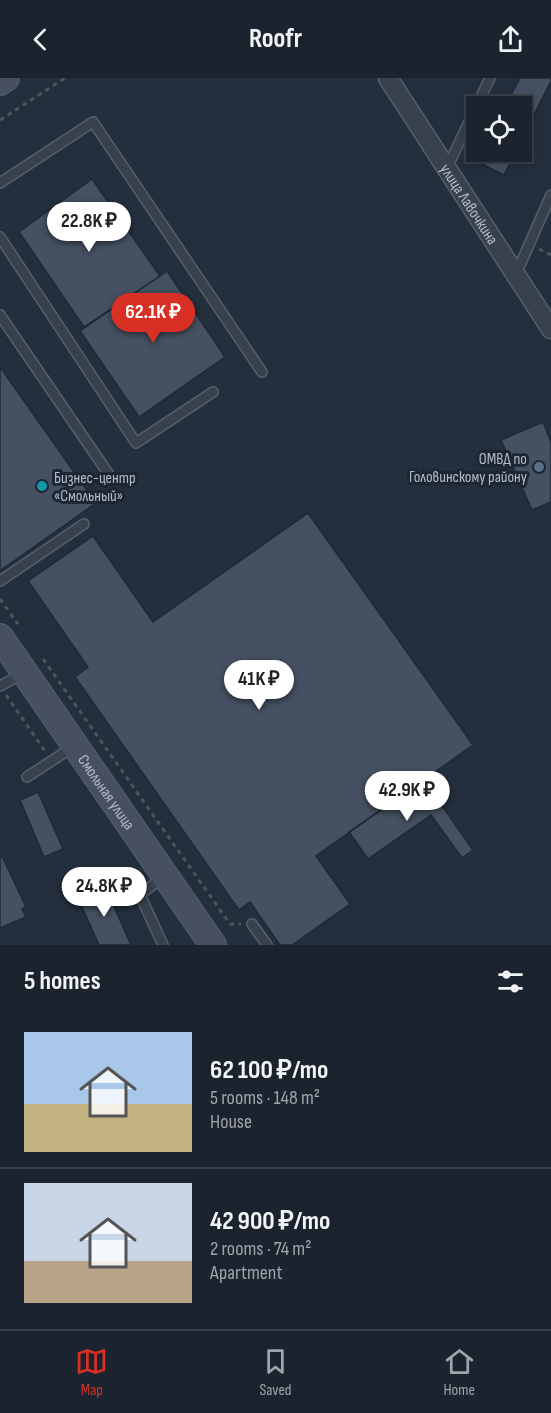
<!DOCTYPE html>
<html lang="en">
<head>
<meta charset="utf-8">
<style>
	:root { --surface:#1b232e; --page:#282f3a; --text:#f1f3f6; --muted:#a0a4aa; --line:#39404a; --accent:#d93025 }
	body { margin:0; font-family:"Sofia Sans Condensed",sans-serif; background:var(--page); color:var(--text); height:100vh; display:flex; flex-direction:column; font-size:22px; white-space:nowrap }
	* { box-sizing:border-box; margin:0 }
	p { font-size:20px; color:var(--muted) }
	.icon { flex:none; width:33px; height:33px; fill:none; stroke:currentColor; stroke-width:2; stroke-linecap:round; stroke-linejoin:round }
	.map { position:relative; height:867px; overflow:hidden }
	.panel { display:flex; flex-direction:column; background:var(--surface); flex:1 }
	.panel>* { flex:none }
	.fabs { position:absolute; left:466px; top:18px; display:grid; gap:12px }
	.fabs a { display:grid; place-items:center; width:66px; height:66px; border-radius:0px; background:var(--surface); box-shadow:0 3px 15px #0003,0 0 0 2px var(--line); font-size:30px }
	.price { position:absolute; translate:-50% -51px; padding:0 14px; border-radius:21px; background:#fff; color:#222; font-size:20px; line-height:39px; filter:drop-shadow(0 2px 3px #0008) }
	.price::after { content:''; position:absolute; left:50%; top:36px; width:18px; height:14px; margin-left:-9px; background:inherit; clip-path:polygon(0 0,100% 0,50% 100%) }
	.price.on { background:var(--accent); color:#fff }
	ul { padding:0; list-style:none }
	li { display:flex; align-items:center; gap:18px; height:150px; padding:0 24px }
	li+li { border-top:2px solid var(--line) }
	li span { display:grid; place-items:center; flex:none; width:168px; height:120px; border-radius:0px; color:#555 }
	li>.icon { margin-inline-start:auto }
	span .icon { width:72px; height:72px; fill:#fffc; stroke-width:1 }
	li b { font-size:26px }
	h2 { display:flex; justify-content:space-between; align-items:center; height:72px; padding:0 24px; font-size:26px }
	header { display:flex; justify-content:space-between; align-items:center; height:78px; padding:0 24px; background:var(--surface); font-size:27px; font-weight:700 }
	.menu { display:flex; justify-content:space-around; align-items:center; height:84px; border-top:2px solid var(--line); background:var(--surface); font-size:16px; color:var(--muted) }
	.menu a { display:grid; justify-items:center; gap:3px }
	.menu .on { color:var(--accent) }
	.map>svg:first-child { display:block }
</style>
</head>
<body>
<header><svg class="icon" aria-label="back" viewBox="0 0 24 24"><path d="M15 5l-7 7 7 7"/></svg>Roofr<svg class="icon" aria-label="share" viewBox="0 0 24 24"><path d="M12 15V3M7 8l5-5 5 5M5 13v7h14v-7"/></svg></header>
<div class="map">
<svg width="551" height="867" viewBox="0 0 551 867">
	<rect width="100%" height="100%" fill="#242f3e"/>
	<path fill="#455162" stroke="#1f2835" stroke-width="1.5" d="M520,0H551V3L522,61V28H505Z
		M483,74H516L504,97L478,84Z
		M92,101L160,198L84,249L19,154Z
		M167,193L225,279L139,339L80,253Z
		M0,289L96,425L0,493Z
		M543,344L551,364V424L532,432L501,362Z
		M308,435L473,667L316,778L350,826L292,867H280L250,824L239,832L75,599L88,589L28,503L93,458L153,544Z
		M424,702L473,772L462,780L431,737L368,781L349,754Z
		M38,714L63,771L44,779L20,722Z
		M2,778L26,829L22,831L26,839L0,850V779Z
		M105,808L131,867H99L78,820Z"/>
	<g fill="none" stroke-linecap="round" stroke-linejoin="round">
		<g stroke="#565f6c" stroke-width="12">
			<path id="lane" d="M447,90L490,0
				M0,105L93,44L262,294
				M0,159L136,365L213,314
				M516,196L551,117
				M0,237L112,401
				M0,503L84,446
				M0,608L24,595
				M27,699L73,669
				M163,799L140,817L163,867
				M252,846L267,867"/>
		</g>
		<g stroke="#565f6c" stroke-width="21">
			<g id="street">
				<path id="s1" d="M388,0L551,251"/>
			</g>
		</g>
		<g stroke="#565f6c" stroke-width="28">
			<g id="secondary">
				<path d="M0,4L6,0"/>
				<path id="s2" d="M0,559L213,867"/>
			</g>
		</g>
		<path stroke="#44595c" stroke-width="3" stroke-dasharray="4.5 4.5" stroke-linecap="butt" d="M492,24L502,28
			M0,42L65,0
			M539,171L551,177
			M0,521L18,546
			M43,581L230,846H241
			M6,617L45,673"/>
		<use href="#lane" stroke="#38414e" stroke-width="9"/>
		<use href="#street" stroke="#38414e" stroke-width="18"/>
		<use href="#secondary" stroke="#465061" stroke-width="26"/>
	</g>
	<circle fill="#5c6f8a" stroke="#1d2633" stroke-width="2" cx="539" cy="389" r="6"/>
	<circle fill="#0f9aa8" stroke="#1d2633" stroke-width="2" cx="42" cy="408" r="6"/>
	<g text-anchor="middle" stroke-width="6" stroke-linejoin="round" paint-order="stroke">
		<g font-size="16" fill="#b4bcc9" stroke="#1d2633">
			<text dy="6" stroke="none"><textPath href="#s1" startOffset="150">улица Лавочкина</textPath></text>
			<text dy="6" stroke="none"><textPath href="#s2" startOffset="188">Смольная улица</textPath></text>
		</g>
		<g font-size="16" fill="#b4bcc9" stroke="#1d2633" text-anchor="end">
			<text x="527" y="386">ОМВД по<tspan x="527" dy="18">Головинскому району</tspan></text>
			<text x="54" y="405" text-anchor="start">Бизнес-центр<tspan x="54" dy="18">«Смольный»</tspan></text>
		</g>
	</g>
</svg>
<div class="fabs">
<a><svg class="icon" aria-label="locate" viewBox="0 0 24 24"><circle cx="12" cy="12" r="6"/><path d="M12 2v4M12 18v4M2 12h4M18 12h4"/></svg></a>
</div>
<b class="price" style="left:89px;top:175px">22.8K ₽</b>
<b class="price on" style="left:153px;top:266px">62.1K ₽</b>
<b class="price" style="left:259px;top:633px">41K ₽</b>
<b class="price" style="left:407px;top:744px">42.9K ₽</b>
<b class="price" style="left:104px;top:840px">24.8K ₽</b>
</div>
<section class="panel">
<h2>5 homes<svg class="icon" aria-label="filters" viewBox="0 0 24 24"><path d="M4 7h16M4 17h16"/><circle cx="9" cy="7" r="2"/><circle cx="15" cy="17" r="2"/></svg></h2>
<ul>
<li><span style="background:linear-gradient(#a9c7e8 60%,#c2b280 0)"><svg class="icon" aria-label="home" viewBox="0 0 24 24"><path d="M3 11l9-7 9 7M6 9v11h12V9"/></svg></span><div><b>62 100 ₽/mo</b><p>5 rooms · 148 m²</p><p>House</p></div></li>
<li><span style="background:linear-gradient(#c9d6e8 65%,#b9a48a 0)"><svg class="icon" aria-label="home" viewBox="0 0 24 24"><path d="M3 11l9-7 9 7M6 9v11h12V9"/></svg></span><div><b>42 900 ₽/mo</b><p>2 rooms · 74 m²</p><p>Apartment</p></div></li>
</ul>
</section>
<nav class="menu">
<a class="on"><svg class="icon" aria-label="map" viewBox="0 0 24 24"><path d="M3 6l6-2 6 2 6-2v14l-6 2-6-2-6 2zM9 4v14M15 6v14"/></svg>Map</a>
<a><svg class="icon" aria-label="saved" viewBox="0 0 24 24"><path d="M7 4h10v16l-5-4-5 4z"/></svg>Saved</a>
<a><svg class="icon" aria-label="home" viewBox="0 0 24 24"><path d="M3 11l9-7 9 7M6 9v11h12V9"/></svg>Home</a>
</nav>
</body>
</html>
